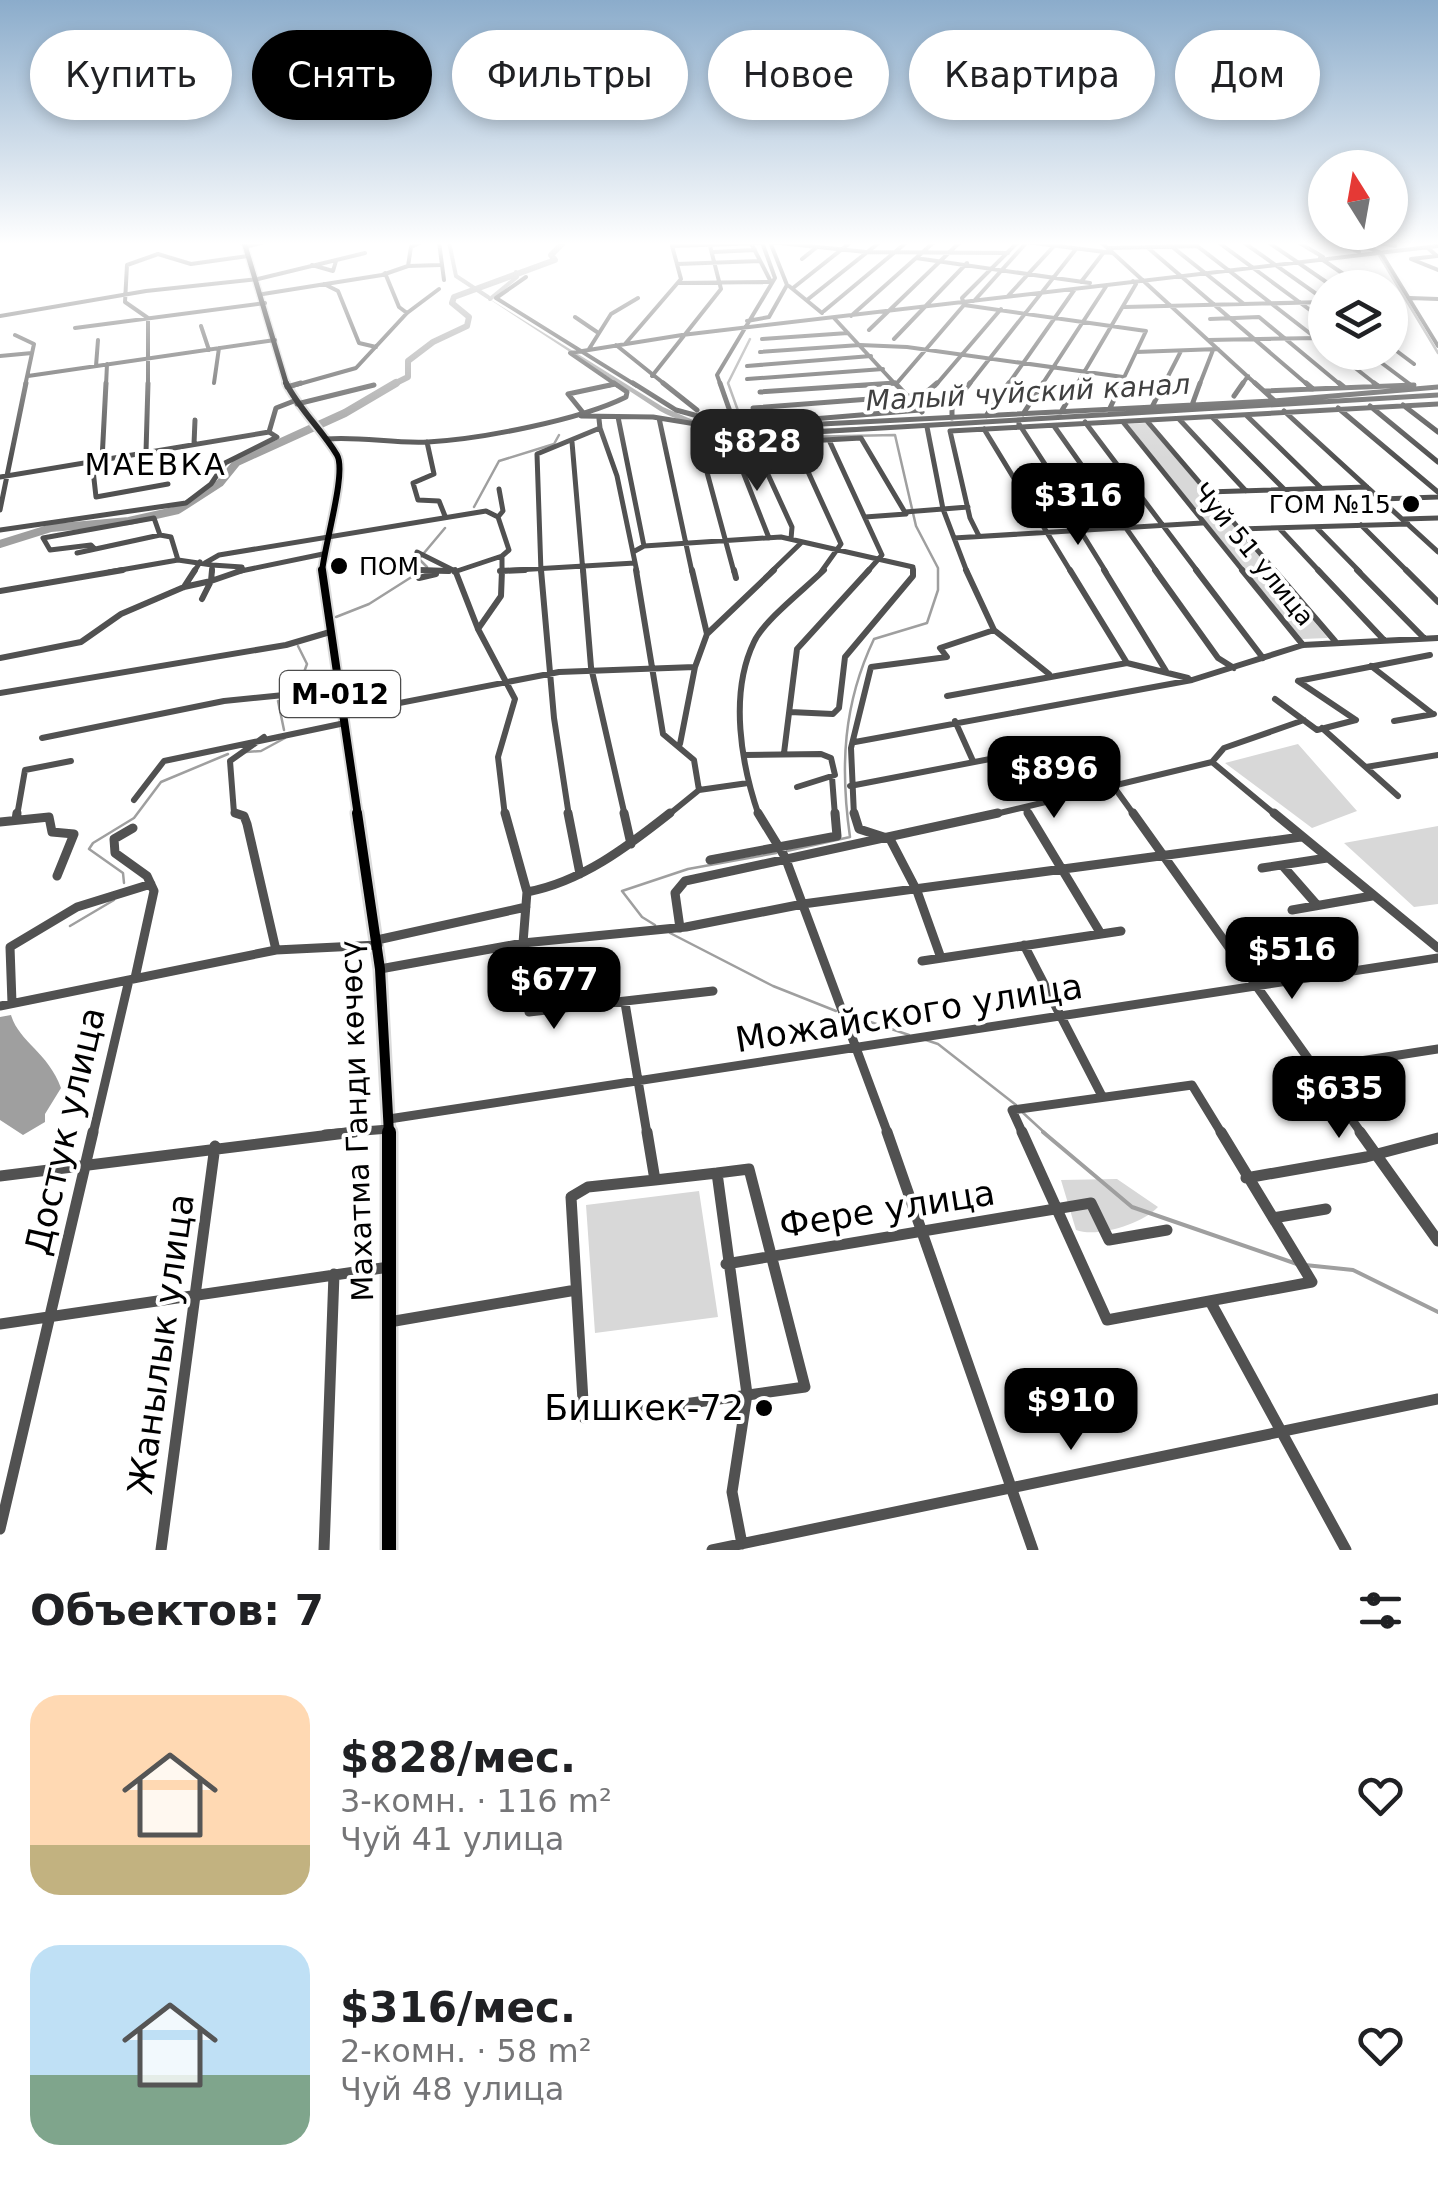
<!DOCTYPE html>
<html lang="ru">
<head>
<meta charset="utf-8">
<style>
	:root { --surface:#fff; --page:#f6f6f6; --text:#202124; --muted:#757577; --accent:#000 }
	body { margin:0; font-family:"DejaVu Sans",sans-serif; background:var(--page); color:var(--text); height:100vh; display:flex; flex-direction:column; font-size:38px; white-space:nowrap }
	* { box-sizing:border-box; margin:0 }
	p { font-size:32px; color:var(--muted) }
	.icon { flex:none; width:55px; height:55px; fill:none; stroke:currentColor; stroke-width:2; stroke-linecap:round; stroke-linejoin:round }
	.map { position:relative; height:1550px; overflow:hidden }
	.details { display:flex; flex-direction:column; background:var(--surface); flex:1 }
	.details>* { flex:none }
	.banner { position:absolute; left:30px; top:30px; width:1380px; height:90px; display:flex; gap:20px }
	.needle { width:65px; rotate:349deg }
	.tools { position:absolute; left:1308px; top:150px; display:grid; gap:20px }
	.tools a { display:grid; place-items:center; width:100px; height:100px; border-radius:50%; background:var(--surface); box-shadow:0 5px 15px #0003; font-size:50px }
	.price { position:absolute; translate:-50% -85px; padding:0 22px; border-radius:20px; background:var(--accent); color:#fff; font-size:32px; line-height:65px; filter:drop-shadow(0 2px 5px #0008) }
	.price::after { content:''; position:absolute; left:50%; top:60px; width:30px; height:22px; margin-left:-15px; background:inherit; clip-path:polygon(0 0,100% 0,50% 100%) }
	.price.active { background:#222; color:#fff }
	ul { padding:0; list-style:none }
	li { display:flex; align-items:center; gap:30px; height:250px; padding:0 30px }
	li span { display:grid; place-items:center; flex:none; width:280px; height:200px; border-radius:30px; color:#555 }
	li>.icon { margin-inline-start:auto }
	span .icon { width:120px; height:120px; fill:#fffc; stroke-width:1 }
	li b { font-size:42px }
	h2 { display:flex; justify-content:space-between; align-items:center; height:120px; padding:0 30px; font-size:42px }
	.tag { padding:0 35px; border-radius:45px; background:var(--surface); box-shadow:0 5px 15px #0003; font-size:35px; line-height:90px }
	.tag.active { background:var(--accent); color:#fff }
	.map>svg:first-child { display:block }
</style>
</head>
<body>
<div class="map">
<svg width="1438" height="1550" viewBox="0 0 1438 1550">
	<rect width="100%" height="100%" fill="#fff"/>
	<path fill="#d8d8d8" d="M1146,423L1328,638L1302,639L1126,424Z
		M1298,744L1357,811L1312,828L1225,763Z
		M1438,826V904L1414,907L1344,843Z
		M1117,1179L1158,1207C1142,1224 1097,1238 1076,1230L1061,1180Z
		M699,1191L718,1317L595,1333L586,1205Z"/>
	<path fill="#9f9f9f" d="M483,295L663,407L700,423L767,431L924,424C850,433 726,447 660,411Z
		M11,1015C19,1042 48,1052 61,1088L45,1114V1122L23,1135L0,1120V1017Z"/>
	<g fill="none" stroke-linecap="round" stroke-linejoin="round">
		<path stroke="#9f9f9f" stroke-width="2.5" d="M1379,255L1438,353
			M741,419L728,383L750,339
			M742,431L746,438L895,435L916,526L938,568V590L927,623L874,639C843,704 840,767 850,837L787,851
			M474,507L499,461L554,444L559,435
			M427,567L419,559L445,528
			M336,617L369,604L421,571
			M283,692L303,675L307,664L298,646
			M278,701L284,730
			M246,752L261,751L285,738
			M124,883L123,873L89,849L93,843L134,818L161,782L228,754
			M655,925L642,917L622,891L688,869L776,853
			M70,926L114,900
			M670,933L773,986L836,1011
			M850,1015L909,1035
			M926,1040L938,1044L1016,1105
			M1021,1111L1046,1134"/>
		<path stroke="#9f9f9f" stroke-width="4" d="M1043,1132L1132,1207L1297,1264
			M1305,1265L1353,1270L1438,1312"/>
		<path stroke="#9f9f9f" stroke-width="4" d="M449,242L456,276L488,297
			M490,299L517,277L516,272"/>
		<path stroke="#9f9f9f" stroke-width="6" d="M390,386L408,377V361L433,342L467,326L469,317L452,303L454,297L555,260L551,255L564,242"/>
		<path stroke="#9f9f9f" stroke-width="8" d="M0,544L51,528L129,521L178,510L220,483L237,462L345,413L396,383"/>
		<g stroke="#dbdbdb" stroke-width="8">
			<path id="major-far4" d="M244,242L287,386
				M1434,242L1438,244"/>
		</g>
		<g stroke="#dbdbdb" stroke-width="10">
			<path id="major-far3" d="M286,383C299,409 322,430 337,455C347,472 324,546 322,572"/>
		</g>
		<g stroke="#dbdbdb" stroke-width="12">
			<path id="major-far2" d="M322,570L358,816"/>
		</g>
		<g stroke="#dbdbdb" stroke-width="15">
			<path id="major-far1" d="M357,813L380,969L389,1134"/>
		</g>
		<g stroke="#dbdbdb" stroke-width="19">
			<path id="major" d="M389,1132V1550"/>
		</g>
		<path stroke="#515151" stroke-width="4" d="M439,242L444,280
			M770,242L866,252L1008,253
			M1026,242L1113,253
			M1101,242L1258,386
			M1166,242L1244,304
			M1192,242L1325,345
			M1218,242L1325,321
			M1243,242L1325,300
			M1268,242L1335,288
			M1298,242L1323,257
			M1336,242L1359,252
			M1355,242L1381,253L1438,346
			M1375,242L1395,246
			M751,243L771,282
			M672,246L762,243
			M245,247L264,242
			M1147,247L1309,386
			M1108,248L1197,246
			M1429,249L1437,256L1411,259L1438,270
			M713,252L755,250
			M916,258L1090,283
			M1320,258L1364,288
			M802,259L817,247
			M677,264L760,261
			M312,265L333,271L336,261
			M408,266L411,247L421,242
			M385,273L399,307L407,313
			M526,277L496,298L637,386
			M1081,282L1104,252
			M678,283L771,282
			M324,284L338,291L359,343L376,347
			M789,286L822,313
			M793,288L851,242
			M263,294L382,275L408,266L440,265
			M1008,296L1054,246
			M1410,298L1438,299
			M807,300L880,242
			M974,301L1027,242
			M964,305L1146,331L1120,386
			M1125,307L1325,302
			M824,311L907,242
			M0,316L146,291L258,279L365,253
			M851,316L934,242
			M575,317L597,332
			M834,318L897,386
			M1210,319L1259,317L1342,386
			M747,321L769,317L787,285L770,242
			M201,326L209,350
			M1390,326L1398,336
			M75,328L265,303
			M869,330L960,242
			M15,335L34,344L25,386
			M762,339L848,333
			M894,339L967,263
			M1208,340L1318,338
			M625,344L681,279L671,242
			M616,345L667,386
			M1390,346L1414,364
			M589,349L611,314L638,298
			M760,352L860,345L907,347L1123,377
			M1136,352L1218,349
			M1335,352L1378,386
			M1367,352L1411,385
			M570,353L682,335L1438,246
			M570,353L618,386
			M0,356L32,353
			M96,366L98,340
			M747,366L871,356
			M28,376L275,340
			M652,376L721,289L709,242
			M747,379L883,369
			M214,383L219,348
			M106,386L107,364
			M148,386V318L125,302L127,265L158,254L191,264L248,256
			M292,386L356,368L407,313L439,289
			M607,386L615,384
			M721,386L717,375L775,278L762,242
			M857,386L897,383L964,305L962,298L1018,242
			M935,386L1001,309
			M968,386L1076,249
			M1007,386L1075,289
			M1041,386L1107,285
			M1076,386L1136,284L1133,281
			M1163,386L1181,351
			M1199,386L1213,350
			M1241,386L1248,376
			M1399,386L1414,385"/>
		<path stroke="#515151" stroke-width="5" d="M633,383L676,410L742,428L1274,401L1438,387
			M663,383L697,410
			M720,383L733,420L730,425
			M895,383L922,412
			M1255,383L1275,401
			M1306,383L1313,389
			M1339,383L1344,387
			M1374,383L1378,386
			M287,387L301,383
			M1265,391L1414,385
			M760,392L895,383
			M1234,396L1243,383
			M915,402L937,383
			M297,404L374,385
			M1192,405L1200,383
			M1403,405L1438,432
			M1370,406L1438,462
			M1152,407L1164,383
			M753,408L909,396
			M1338,408L1438,492
			M1109,410L1122,383
			M1284,411L1438,552
			M1061,412L1078,383
			M1023,414L1043,383
			M585,415L568,394L615,384
			M1246,415L1321,488
			M581,416L653,417L763,435L1438,395
			M986,416L1009,383
			M618,417L644,546
			M659,418L692,572
			M952,418V406L970,383
			M1213,418L1284,489
			M1179,419L1246,491
			M1147,421L1276,572
			M1085,422L1198,572
			M1123,422L1244,572
			M1019,424L1083,523L1080,530L1106,572
			M740,425L920,410
			M1054,426L1157,572
			M600,428L617,476L637,572
			M695,428L734,572
			M984,429L1071,572
			M950,431L1438,404
			M950,431L970,518L979,536
			M326,439C361,436 394,444 428,442C481,439 580,420 626,397L627,392L614,383
			M829,440L882,555L867,572
			M794,441L841,544L821,572
			M427,442L434,474L413,483L418,500L439,501L445,516
			M572,442L583,572
			M194,444L195,420
			M732,444L769,538
			M754,444L792,527L791,539
			M732,445L861,438L906,514L865,517
			M146,452L148,383
			M102,460L106,383
			M92,461L96,497L168,484
			M0,477L269,432L276,408L294,401
			M1207,492L1367,487
			M1381,499L1438,497
			M0,510L26,383
			M905,512L943,509L927,427
			M498,517L503,511L499,489
			M1403,519L1438,518
			M1361,525L1408,572
			M1316,527L1360,572
			M1279,528L1320,572
			M1239,529L1408,524
			M0,530L186,503L211,484L225,463L277,437L269,432
			M954,538L1202,523
			M95,549L91,545L50,550L43,538L154,518L160,535L171,537L178,560
			M417,552L453,570
			M633,552L644,546L781,537L913,567V572
			M77,553L160,535
			M205,563L219,555L486,511L498,517L509,550L502,556V572
			M212,565L242,567
			M418,570L449,571
			M500,571L635,563
			M109,572L178,560L212,565V572
			M194,572L200,562
			M236,572L323,554
			M454,572L502,556
			M541,572L537,454L600,428L599,419
			M771,572L802,542
			M967,572L943,509L968,507"/>
		<path stroke="#515151" stroke-width="6" d="M418,570L449,571
			M455,570L478,629L515,699L498,757L505,816
			M541,570L554,718L569,816
			M583,570L591,667L625,816
			M636,570L663,734L694,760L699,790
			M692,570L707,634
			M734,570L736,578
			M966,570L994,630L1049,674
			M1070,570L1127,663
			M1104,570L1166,671
			M1155,570L1218,658L1234,668
			M1196,570L1263,658
			M1242,570L1303,645
			M1274,570L1335,641
			M1318,570L1384,640
			M1357,570L1424,638
			M1406,570L1438,602
			M500,571L525,570
			M419,578L436,574
			M184,587L195,570
			M0,591L123,570
			M202,599L211,581L243,570
			M478,629L501,596L502,570
			M0,658L81,642L121,614L184,587L211,581L212,570
			M1371,666L1433,714
			M1298,681L1430,655
			M1298,681L1356,720
			M0,693L286,645L330,632
			M947,696L1127,663L1188,678
			M1275,699L1317,730L1356,720
			M790,712L833,714L839,708L845,657L913,576V570
			M343,714L559,672L695,667
			M955,721L973,761
			M1394,721L1434,714
			M1322,728L1398,796
			M42,738L224,701L284,695L337,673
			M855,742L1192,680L1303,645L1438,638
			M680,744L695,667L707,634L774,570
			M784,753L797,649L869,570
			M744,755L821,754L831,758L835,775L797,787
			M1212,762L1277,816
			M1366,767L1438,755
			M832,777L835,816
			M850,786L1042,749
			M1114,787L1135,816
			M134,800L164,761L345,723
			M1025,808L1030,816
			M17,816L25,770L71,761
			M243,816L234,813L230,761L264,737
			M667,816L699,790L748,783
			M759,816C741,764 729,694 754,642C764,620 806,588 824,570
			M854,816L851,748L871,667L947,657L940,648L994,630
			M987,816L1212,762L1224,748L1304,720"/>
		<path stroke="#515151" stroke-width="9" d="M235,813L244,816L247,824L276,950
			M505,813L527,892L523,943L529,1012L713,991
			M568,813L580,874
			M624,813L631,844
			M758,813L785,857L888,1134
			M854,813L859,829L890,839L917,891L941,958
			M1028,813L1101,934
			M1133,813L1362,1134
			M1274,813L1438,948
			M16,820L17,813
			M0,822L49,817L52,832L74,834L57,876
			M133,828L114,839L115,853L147,876L154,891L135,978
			M710,860L837,836L835,813
			M1282,865L1317,905
			M1262,868L1327,858
			M527,892C581,882 627,847 670,813
			M1292,910L1372,896
			M680,928L675,893L685,881L998,813
			M377,940L526,907
			M1024,945L1102,1096
			M922,961L1121,931
			M380,969L523,943L686,927L803,904L1301,837
			M12,1003L10,947L77,907L151,884
			M625,1003L647,1134
			M0,1006L276,950L378,945
			M1315,1068L1438,1049
			M389,1119L1438,958
			M93,1134L129,980
			M325,1134L389,1129
			M1023,1134L1012,1110L1192,1085L1222,1134"/>
		<path stroke="#515151" stroke-width="11" d="M647,1132L655,1180L588,1187L571,1197L584,1418L805,1387L749,1169L717,1173
			M887,1132L1033,1550
			M1022,1132L1107,1320L1312,1282L1221,1132
			M1360,1132L1438,1241
			M0,1176L354,1132
			M1246,1178L1366,1157L1438,1138
			M655,1180L717,1173L747,1394L732,1492L742,1544
			M1273,1218L1326,1209
			M726,1264L1091,1203L1109,1240L1167,1230
			M1210,1301L1346,1550
			M389,1322L576,1290
			M0,1324L389,1267
			M0,1529L93,1132
			M161,1550L215,1146
			M324,1550L334,1274
			M712,1550L1438,1399"/>
		<use href="#major-far4" stroke="#000" stroke-width="5"/>
		<use href="#major-far3" stroke="#000" stroke-width="6"/>
		<use href="#major-far2" stroke="#000" stroke-width="8"/>
		<use href="#major-far1" stroke="#000" stroke-width="10"/>
		<use href="#major" stroke="#000" stroke-width="14"/>
	</g>
	<linearGradient id="sky" x2="0" y2="1"><stop stop-color="#8baccb"/><stop offset="0.53" stop-color="#fff"/><stop offset="1" stop-color="#fff" stop-opacity="0"/></linearGradient>
	<rect width="1438" height="459" fill="url(#sky)"/>
	<g fill="#000" stroke="#fff" stroke-width="4">
		<circle cx="1411" cy="504" r="10"/>
		<circle cx="339" cy="566" r="10"/>
		<circle cx="764" cy="1408" r="10"/>
	</g>
	<g text-anchor="middle" stroke-width="8" stroke-linejoin="round" paint-order="stroke">
		<g font-size="25" fill="#000" stroke="#fff" text-anchor="end">
			<text x="1391" y="513">ГОМ №15</text>
			<text x="359" y="575" text-anchor="start">ПОМ</text>
		</g>
		<g font-size="25" fill="#000" stroke="#fff">
			<text transform="translate(1254 554) rotate(51)" y="9">Чуй 51 улица</text>
		</g>
		<g font-size="28" font-style="italic" fill="#404040" stroke="#fff">
			<text transform="translate(1028 392) rotate(-3)" y="10">Малый чуйский канал</text>
		</g>
		<rect fill="#fff" stroke="#4c4c4c" stroke-width="2.5" x="280" y="671" width="120" height="46" rx="8"/>
		<g font-size="28" font-weight="bold" fill="#000">
			<text x="340" y="704">М-012</text>
		</g>
		<g font-size="30" letter-spacing="2.5" fill="#000" stroke="#fff">
			<text x="156" y="475">МАЕВКА</text>
		</g>
		<g font-size="30" fill="#000" stroke="#fff">
			<text transform="translate(357 1121) rotate(-92)" y="10">Махатма Ганди көчөсү</text>
		</g>
		<g font-size="35" fill="#000" stroke="#fff">
			<text transform="translate(909 1013) rotate(-9)" y="12">Можайского улица</text>
			<text transform="translate(65 1131) rotate(-77)" y="12">Достук улица</text>
			<text transform="translate(887 1209) rotate(-9)" y="12">Фере улица</text>
			<text transform="translate(161 1344) rotate(-82)" y="12">Жанылык улица</text>
		</g>
		<g font-size="35" fill="#000" stroke="#fff" text-anchor="end">
			<text x="744" y="1420">Бишкек-72</text>
		</g>
	</g>
</svg>
<div class="tools">
<a><svg class="needle" viewBox="-14 -14 28 28"><path d="M0-13l5 13h-10z" fill="#e53935"/><path d="M0 13l5-13h-10z" fill="#757577"/></svg></a>
<a><svg class="icon" aria-label="layers" viewBox="0 0 24 24"><path d="M12 4l9 5-9 5-9-5zM3 14l9 5 9-5"/></svg></a>
</div>
<b class="price active" style="left:757px;top:494px">$828</b>
<b class="price" style="left:1078px;top:548px">$316</b>
<b class="price" style="left:1054px;top:821px">$896</b>
<b class="price" style="left:1292px;top:1002px">$516</b>
<b class="price" style="left:554px;top:1032px">$677</b>
<b class="price" style="left:1339px;top:1141px">$635</b>
<b class="price" style="left:1071px;top:1453px">$910</b>
<div class="banner">
<a class="tag">Купить</a>
<a class="tag active">Снять</a>
<a class="tag">Фильтры</a>
<a class="tag">Новое</a>
<a class="tag">Квартира</a>
<a class="tag">Дом</a>
</div>
</div>
<section class="details">
<h2>Объектов: 7<svg class="icon" aria-label="filters" viewBox="0 0 24 24"><path d="M4 7h16M4 17h16"/><circle cx="9" cy="7" r="2"/><circle cx="15" cy="17" r="2"/></svg></h2>
<ul>
<li><span style="background:linear-gradient(#ffd9b3 75%,#c2b280 0)"><svg class="icon" aria-label="home" viewBox="0 0 24 24"><path d="M3 11l9-7 9 7M6 9v11h12V9"/></svg></span><div><b>$828/мес.</b><p>3-комн. · 116 m²</p><p>Чуй 41 улица</p></div><svg class="icon" aria-label="heart" viewBox="0 0 24 24"><path d="M12 20l-8-8c-3-5 5-10 8-4 3-6 11-1 8 4z"/></svg></li>
<li><span style="background:linear-gradient(#bfe0f5 65%,#7fa58c 0)"><svg class="icon" aria-label="home" viewBox="0 0 24 24"><path d="M3 11l9-7 9 7M6 9v11h12V9"/></svg></span><div><b>$316/мес.</b><p>2-комн. · 58 m²</p><p>Чуй 48 улица</p></div><svg class="icon" aria-label="heart" viewBox="0 0 24 24"><path d="M12 20l-8-8c-3-5 5-10 8-4 3-6 11-1 8 4z"/></svg></li>
</ul>
</section>
</body>
</html>
